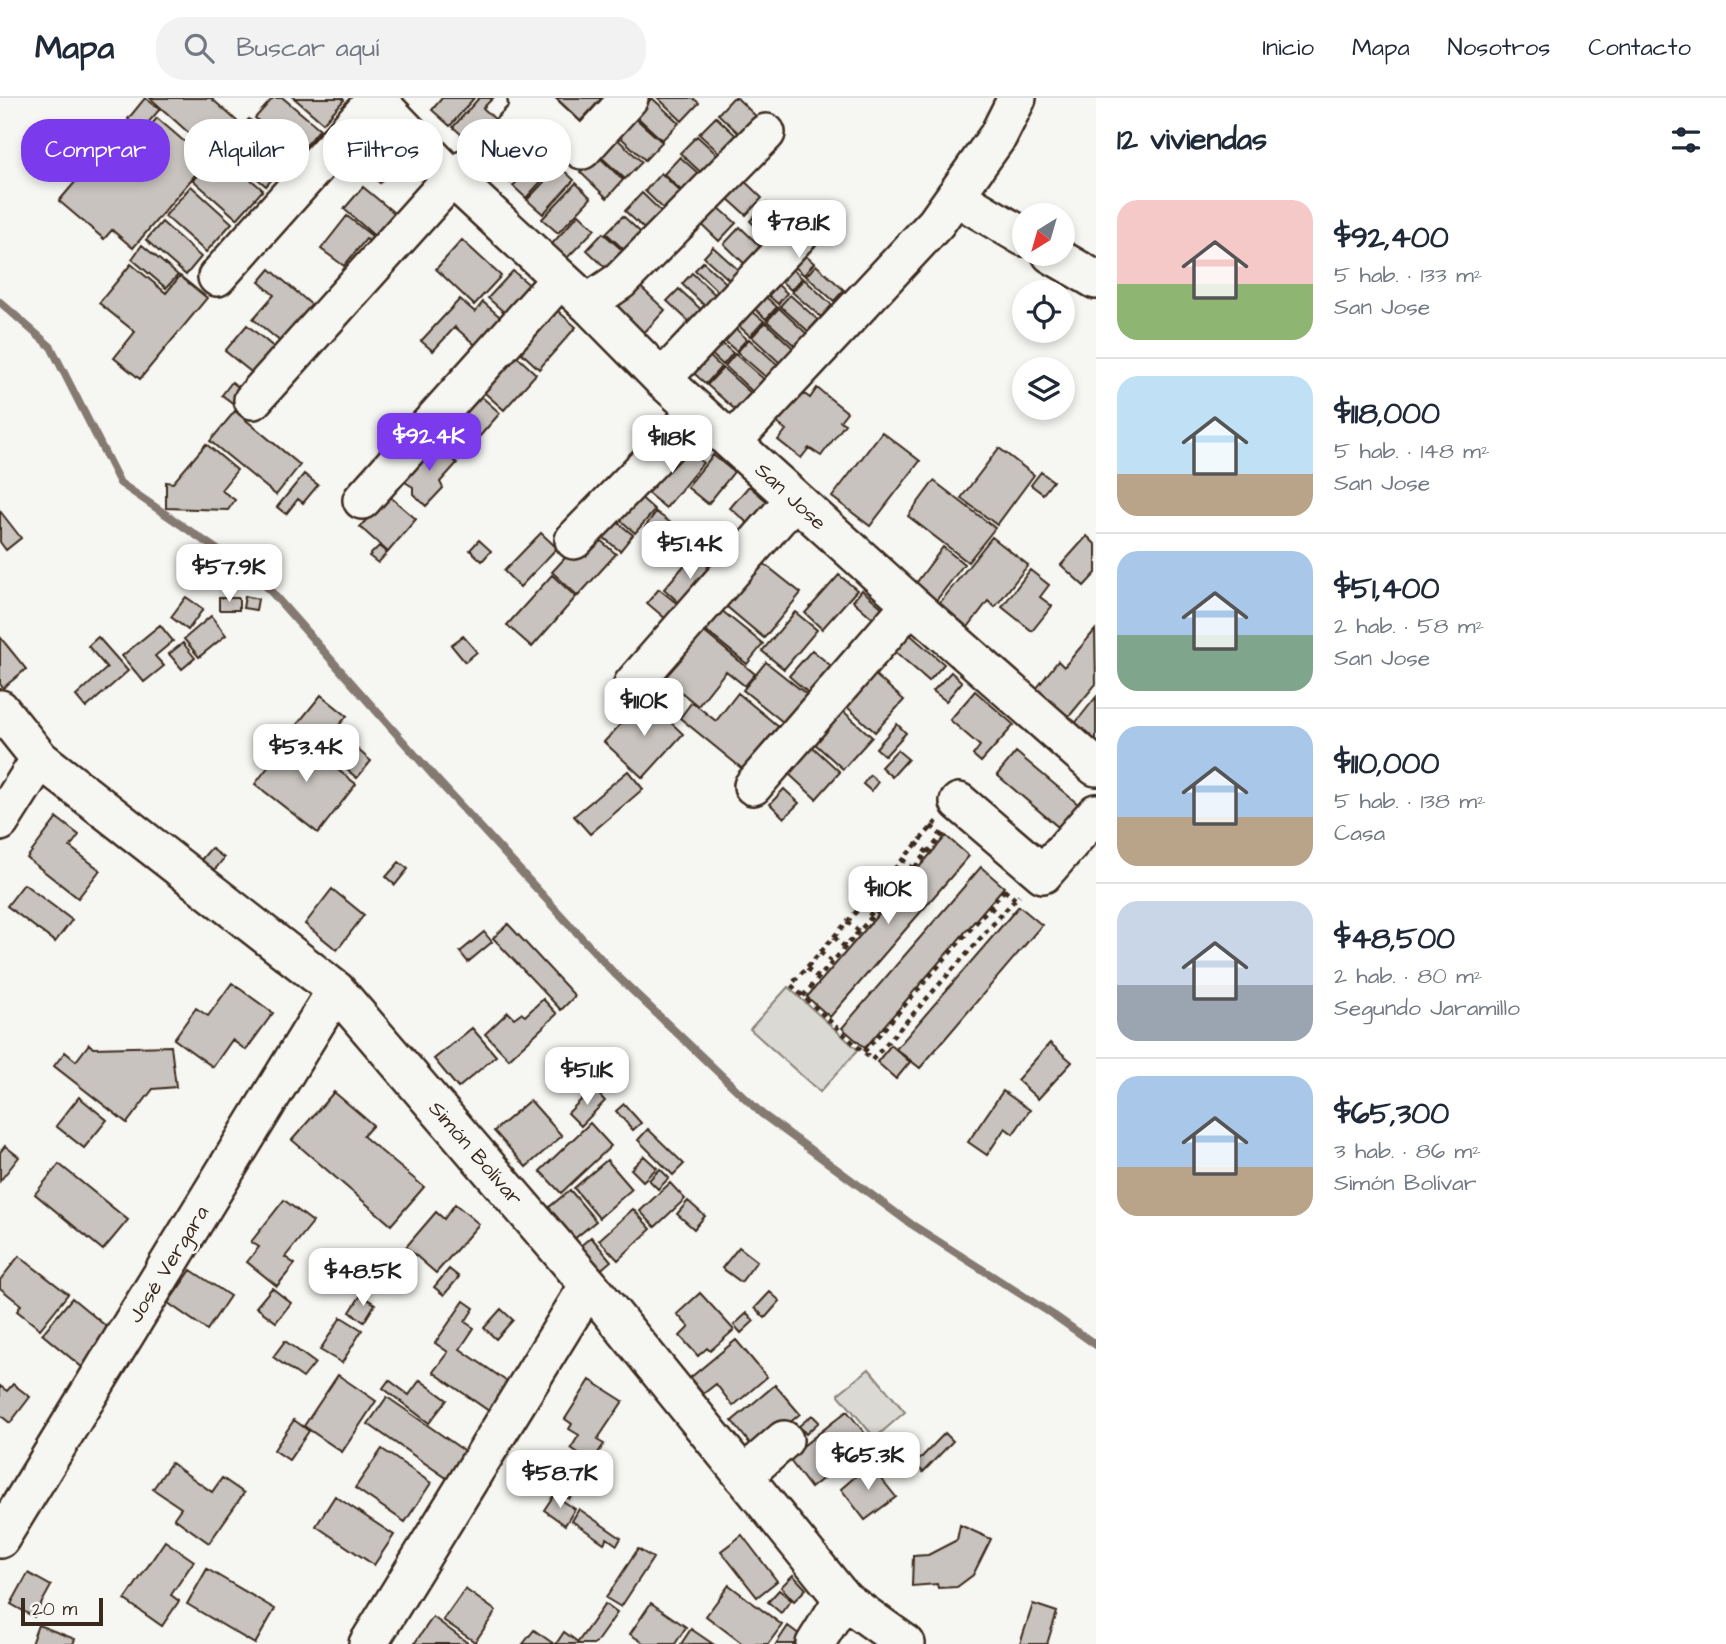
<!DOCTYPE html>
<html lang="es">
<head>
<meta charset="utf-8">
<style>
	:root { --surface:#fff; --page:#f2f2f3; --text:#1f2937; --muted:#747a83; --line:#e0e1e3; --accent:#7c3aed }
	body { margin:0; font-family:"Architects Daughter",sans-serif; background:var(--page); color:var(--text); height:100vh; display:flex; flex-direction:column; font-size:26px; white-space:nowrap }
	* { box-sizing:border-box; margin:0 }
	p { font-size:23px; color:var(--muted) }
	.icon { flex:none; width:38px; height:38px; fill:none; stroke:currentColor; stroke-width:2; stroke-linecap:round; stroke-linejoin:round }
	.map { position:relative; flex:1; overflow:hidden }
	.sheet { display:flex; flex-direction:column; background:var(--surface); width:630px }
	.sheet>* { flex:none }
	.guide { position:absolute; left:21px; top:21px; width:665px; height:63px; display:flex; gap:14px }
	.needle { width:46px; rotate:217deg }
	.controls { position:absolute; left:1012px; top:105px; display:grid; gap:14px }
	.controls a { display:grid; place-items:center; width:63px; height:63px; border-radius:50%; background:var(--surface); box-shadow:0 4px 10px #0003; font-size:35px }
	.scale { position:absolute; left:21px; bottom:18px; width:82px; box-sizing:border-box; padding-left:7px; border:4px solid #3b2a1e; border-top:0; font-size:19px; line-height:24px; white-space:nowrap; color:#3b2a1e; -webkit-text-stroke:5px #f6f6f2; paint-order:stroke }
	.price { position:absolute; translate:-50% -60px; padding:0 16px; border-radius:14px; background:#fff; color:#222; font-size:23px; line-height:46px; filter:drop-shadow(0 2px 4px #0008) }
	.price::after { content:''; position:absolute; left:50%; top:42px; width:21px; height:16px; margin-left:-10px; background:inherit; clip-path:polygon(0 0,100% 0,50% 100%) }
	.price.selected { background:var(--accent); color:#fff }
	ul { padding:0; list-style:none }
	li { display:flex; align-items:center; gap:21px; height:175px; padding:0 21px }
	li+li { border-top:2px solid var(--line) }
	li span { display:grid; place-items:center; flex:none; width:196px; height:140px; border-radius:21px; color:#555 }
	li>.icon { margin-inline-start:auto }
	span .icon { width:84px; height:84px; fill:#fffc; stroke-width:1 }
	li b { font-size:30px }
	h2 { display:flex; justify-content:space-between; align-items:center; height:84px; padding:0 21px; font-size:30px }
	.pill { padding:0 24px; border-radius:28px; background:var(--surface); box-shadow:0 4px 10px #0003; font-size:24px; line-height:63px }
	.pill.selected { background:var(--accent); color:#fff }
	header { display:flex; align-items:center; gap:42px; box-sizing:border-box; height:98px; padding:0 35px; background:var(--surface); border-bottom:2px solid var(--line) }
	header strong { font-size:33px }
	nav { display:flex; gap:38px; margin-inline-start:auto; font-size:24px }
	.search { width:490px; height:63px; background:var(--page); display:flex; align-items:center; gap:18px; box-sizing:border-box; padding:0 24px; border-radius:28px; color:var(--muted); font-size:26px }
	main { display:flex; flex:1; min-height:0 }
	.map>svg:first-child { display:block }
</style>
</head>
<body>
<header>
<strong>Mapa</strong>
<div class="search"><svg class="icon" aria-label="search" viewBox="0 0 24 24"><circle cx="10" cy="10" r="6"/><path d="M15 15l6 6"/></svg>Buscar aquí</div>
<nav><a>Inicio</a><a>Mapa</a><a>Nosotros</a><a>Contacto</a></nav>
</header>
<main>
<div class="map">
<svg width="1096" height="1546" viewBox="0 0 1096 1546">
	<rect width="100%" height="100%" fill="#f6f6f2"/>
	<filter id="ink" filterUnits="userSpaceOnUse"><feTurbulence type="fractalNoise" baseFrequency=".0143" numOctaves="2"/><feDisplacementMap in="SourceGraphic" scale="14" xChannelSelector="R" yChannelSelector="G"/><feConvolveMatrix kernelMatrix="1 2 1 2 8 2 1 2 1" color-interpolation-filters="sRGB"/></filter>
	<g filter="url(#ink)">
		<path fill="#dad9d3" stroke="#8a8278" stroke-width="2" d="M788,889L858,952L820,994L750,931Z
			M869,1271L905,1314L875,1340L838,1296Z"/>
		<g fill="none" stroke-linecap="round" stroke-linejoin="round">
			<path stroke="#857a71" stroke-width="8" d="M0,204L51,249L120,385L260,481L439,684L613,874L762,1016L911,1126L1055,1218L1096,1247"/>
		</g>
		<path fill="#c8c3be" stroke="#3b2a1e" stroke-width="2" d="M145,0L160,11L141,33L128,21Z
			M150,0H211L238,24L211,55Z
			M273,0H283L320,31L298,57L255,20Z
			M294,0H342L344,2L323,25Z
			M442,0H474L450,28L432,12Z
			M479,0H493L483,10L498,24L475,49L453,29Z
			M540,0H602L574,30Z
			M652,0L679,25L662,42L635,17Z
			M658,0H693L699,5L682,23Z
			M733,0H737L762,24L745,41L718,16Z
			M634,19L662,44L645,62L618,37Z
			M716,19L743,44L727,62L699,36Z
			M157,20L207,63L133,150L112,132L104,141L59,103L122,29L138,43Z
			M249,21L292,59L266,88L223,51Z
			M526,36L542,50L510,85L495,71Z
			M614,38L642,64L625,81L598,56Z
			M697,38L724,63L708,81L680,55Z
			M383,40L404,58L380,85L359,67Z
			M218,53L263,92L237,121L193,82Z
			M544,54L557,66L526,100L513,88Z
			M596,56L623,82L607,100L580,74Z
			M680,59L708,84L691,102L664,76Z
			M559,68L574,82L543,116L527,102Z
			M735,74L762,100L746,117L718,92Z
			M661,75L688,101L672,119L645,93Z
			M576,85L591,100L558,135L542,121Z
			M191,88L232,125L206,154L165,118Z
			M363,89L398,118L378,141L344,111Z
			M642,95L669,121L653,139L625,113Z
			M708,100L736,125L719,143L692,117Z
			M766,105L794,131L777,149L750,123Z
			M579,116L595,131L566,161L551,147Z
			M347,118L382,146L378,150L366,141L344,168L321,151Z
			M623,118L650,143L634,161L606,135Z
			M162,124L201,159L186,177L146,142Z
			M740,129L767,155L751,172L724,146Z
			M603,135L631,160L614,178L587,152Z
			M462,142L501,178L474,207L436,171Z
			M142,147L178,177L166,190L132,161Z
			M794,148L814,165L804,177L784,159Z
			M713,149L744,177L735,187L704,159Z
			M782,162L802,180L791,192L771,174Z
			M703,164L733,191L725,200L695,172Z
			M131,166L166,195L180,178L207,200L140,281L114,260L135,234L99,205Z
			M816,167L844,192L834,203L806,178Z
			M270,171L313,208L282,245L253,221L274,197L259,184Z
			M513,173L539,195L514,223L488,200Z
			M692,175L720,201L709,212L682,186Z
			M630,179L665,212L642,237L607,204Z
			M769,179L787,195L778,206L759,189Z
			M804,181L832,207L821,219L792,194Z
			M679,191L706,216L694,228L667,203Z
			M757,191L777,209L766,221L746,203Z
			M790,197L818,222L808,233L780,208Z
			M460,201L475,214L483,204L507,225L482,253L455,229L433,253L421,243Z
			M550,206L576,229L539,271L513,247Z
			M743,206L764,223L750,238L730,220Z
			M779,210L807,236L796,249L767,223Z
			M728,224L747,241L736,253L717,236Z
			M765,224L793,250L780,265L752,239Z
			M247,227L276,251L255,277L225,253Z
			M715,239L733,255L723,267L705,250Z
			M749,241L778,267L767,280L737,254Z
			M510,252L536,276L504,312L477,288Z
			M703,252L721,269L706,286L687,269Z
			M735,256L765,282L754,295L725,268Z
			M723,270L753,297L738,314L707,287Z
			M232,284L248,297L239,310L222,297Z
			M817,290L847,314L840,323L845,326L821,358L809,350L801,360L778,342L786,332L775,323L799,292L810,300Z
			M475,293L500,315L459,362L434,339Z
			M235,313L300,367L276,397L210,343Z
			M882,334L920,363L870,428L832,399Z
			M433,343L457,365L440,384L443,390L426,408L413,396V389L400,381Z
			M677,343L703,365L666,410L640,389Z
			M206,346L237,372L221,392L235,402L228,412L166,410V384L173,385Z
			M999,350L1034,377L997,427L961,400Z
			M713,357L734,374L708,406L687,389Z
			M1041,374L1053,383L1043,396L1031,387Z
			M304,376L318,387L303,405L298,401L286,416L277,409Z
			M934,383L995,430L968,464L908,418Z
			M628,388L655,412L635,435L608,411Z
			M749,388L776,411L757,433L730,410Z
			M388,397L416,421L388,454L360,429Z
			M0,413L21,440L6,452L0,444Z
			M605,414L633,437L620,453L592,430Z
			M656,414L675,428L664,444L645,429Z
			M590,433L616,456L578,498L552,474Z
			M541,435L557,450L520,489L504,473Z
			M1087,438L1096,447V475L1084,488L1061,467Z
			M992,439L1028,467L995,509L988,503L968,529L939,506Z
			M479,442L491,453L482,463L470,452Z
			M379,448L387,455L378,465L369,458Z
			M943,449L964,466L935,504L914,488Z
			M694,456L717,476L686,511L664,491Z
			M762,464L801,495L764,540L726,508Z
			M1030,472L1049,487L1040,499L1052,508L1032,533L1002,509Z
			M552,477L576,499L532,549L507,527Z
			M839,477L857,492L822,531L805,515Z
			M659,491L685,512L673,527L647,505Z
			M862,492L885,512L876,523L853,503Z
			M245,498L258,501L256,512L243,510Z
			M186,499L203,511L188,532L171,519Z
			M219,500H239V512H219Z
			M716,508L763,546L747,566L700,528Z
			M795,514L817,532L784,571L762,553Z
			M211,518L226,537L199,559L184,541Z
			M160,527L173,543L155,558L164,568L144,584L122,558Z
			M899,527L944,566L929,583L884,544Z
			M698,529L755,576L745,588L726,573L698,608L659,576Z
			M1095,532L1096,586L1066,622L1033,595L1058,563L1064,569Z
			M463,538L477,554L465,564L451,547Z
			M0,539L26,571L3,590L0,586Z
			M98,539L128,573L86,610L76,598L107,570L88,548Z
			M183,545L195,560L182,571L169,556Z
			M812,552L836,572L813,599L789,578Z
			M766,564L811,600L788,628L743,592Z
			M865,568L904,602L875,634L837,600Z
			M951,574L962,584L946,603L933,593Z
			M975,593L1014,627L981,664L973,657L980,648L950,622Z
			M738,595L780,630L745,673L680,620L692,604L716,623Z
			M321,597L347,618L335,632L371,663L357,680L295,629Z
			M1096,599V646L1073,628Z
			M645,600L683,636L643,680L604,644Z
			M833,604L872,639L843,671L804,636Z
			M897,626L906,635L885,658L876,650Z
			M293,637L356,686L318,735L255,686Z
			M802,639L840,674L816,701L777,665Z
			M897,652L908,661L892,679L881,669Z
			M1016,654L1084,711L1064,734L997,677Z
			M628,673L643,691L590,736L574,718Z
			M870,677L878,684L871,693L863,686Z
			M784,691L799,705L784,720L770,706Z
			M57,720L79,737L70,749L100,772L78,800L27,760Z
			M946,738L969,758L830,919L807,899Z
			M211,750L224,760L213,774L200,763Z
			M399,764L408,771L395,787L386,779Z
			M981,769L1004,789L865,950L842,930Z
			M24,786L72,822L55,844L7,808Z
			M332,791L364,817L337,852L305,826Z
			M1019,808L1042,827L920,970L896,951Z
			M508,826L575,898L561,912L493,840Z
			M484,834L492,844L468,864L460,854Z
			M232,885L273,915L246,952L232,942L213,969L174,941L196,910L208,918Z
			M543,901L557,916L509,961L485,936L508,914L514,920L521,915L525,918Z
			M472,930L496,958L458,990L434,961Z
			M1050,945L1072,964L1038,1001L1017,982Z
			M89,946L93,950L171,948L176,989L153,991L127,1025L54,968L65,954L76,963Z
			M891,947L910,964L896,981L877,964Z
			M593,990L605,1003L581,1028L568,1015Z
			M1003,993L1030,1012L1013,1036L1005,1030L987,1057L968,1044Z
			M334,994L373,1027L363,1038L424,1089L391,1127L292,1042Z
			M79,999L107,1022L84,1050L56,1028Z
			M530,1002L562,1038L526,1069L494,1033Z
			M624,1006L641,1025L633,1032L616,1013Z
			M590,1025L611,1048L561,1095L540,1073Z
			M648,1031L684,1066L673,1077L638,1042Z
			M5,1048L19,1059L0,1083V1054Z
			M644,1058L657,1070L643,1083L631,1071Z
			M607,1062L632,1091L599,1120L574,1090Z
			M59,1066L128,1122L103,1152L35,1096Z
			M660,1071L669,1080L658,1091L649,1082Z
			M670,1085L685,1101L655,1129L640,1113Z
			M570,1092L596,1123L568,1146L542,1115Z
			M284,1102L313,1124L285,1159L295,1166L277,1188L247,1164L259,1149L251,1144Z
			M688,1103L705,1118L694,1131L677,1116Z
			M455,1106L479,1126L436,1175L406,1149L436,1114L444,1121Z
			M633,1111L651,1131L618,1162L599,1142Z
			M591,1139L611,1163L598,1174L578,1150Z
			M739,1149L757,1163L741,1184L722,1170Z
			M19,1158L68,1196L40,1231L17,1213L21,1207L0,1190V1182Z
			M449,1171L459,1179L444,1197L434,1189Z
			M191,1172L230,1198L207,1232L168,1205Z
			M272,1190L291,1205L276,1224L256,1209Z
			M770,1194L780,1203L765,1220L755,1210Z
			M700,1195L734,1232L710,1253L707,1250L698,1258L680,1238L689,1229L677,1216Z
			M361,1197L375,1206L364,1224L350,1214Z
			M72,1200L113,1234L83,1270L42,1236Z
			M464,1203L474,1210L465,1224L474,1230L460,1251L509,1285L489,1313L433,1274L448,1254L435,1245Z
			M501,1211L513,1222L496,1241L484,1230Z
			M747,1215L754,1223L741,1235L734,1227Z
			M341,1219L362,1232L342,1265L320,1252Z
			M736,1242L767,1279L733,1308L716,1286L703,1296L690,1280Z
			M285,1243L315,1265L303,1280L273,1259Z
			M338,1277L376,1303L342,1354L304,1328Z
			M389,1282L409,1297L420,1282L447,1302L429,1325L383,1290Z
			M590,1282L623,1303L597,1342L604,1346L592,1364L571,1350L579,1337L569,1331L572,1326L565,1321Z
			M13,1286L30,1299L10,1325L0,1317V1288L7,1293Z
			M775,1287L800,1316L756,1353L732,1323Z
			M387,1299L466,1354L448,1381L368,1326Z
			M847,1313L871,1343L811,1390L788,1360Z
			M812,1317L819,1324L806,1336L799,1328Z
			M294,1322L309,1333L289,1362L274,1352Z
			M945,1335L953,1343L923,1374L915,1366Z
			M886,1348L898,1361L882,1376L870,1363Z
			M382,1351L431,1385L405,1424L355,1390Z
			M566,1357L588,1372L569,1401L547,1386Z
			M868,1364L896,1399L865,1422L841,1391L856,1378L854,1375Z
			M171,1365L212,1394L222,1380L244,1395L209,1445L174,1420L181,1410L153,1391Z
			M554,1397L575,1411L565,1427L544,1412Z
			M335,1398L394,1437L374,1467L316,1428Z
			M579,1411L621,1440L617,1447L607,1440L604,1445L572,1423Z
			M960,1427L991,1441L973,1477L957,1489L938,1490L937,1486L912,1488L913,1458L928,1457L957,1442Z
			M742,1437L777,1483L757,1499L721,1453Z
			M165,1443L194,1463L171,1497L179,1503L162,1528L125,1502Z
			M638,1451L653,1460L621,1509L606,1500Z
			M207,1471L275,1511L255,1546L187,1506Z
			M28,1475L51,1488L34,1519L11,1506Z
			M793,1477L806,1491L794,1503L781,1489Z
			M729,1487L782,1527L768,1546H743L706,1518Z
			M465,1491L496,1513L475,1544L443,1522Z
			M779,1492L791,1502L781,1515L768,1504Z
			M651,1505L686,1529L675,1546H645L630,1536Z
			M605,1506L617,1515L595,1546H556L564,1534L578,1544Z
			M1033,1506L1057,1514L1047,1546H1020Z
			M433,1519L469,1546H414Z
			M38,1527L75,1541L73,1546H31Z
			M788,1528L800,1537L794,1546H776Z
			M691,1531L713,1546H681Z
			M534,1532L554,1546H523Z"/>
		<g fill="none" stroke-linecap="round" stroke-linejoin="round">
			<g stroke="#3b2a1e" stroke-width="42">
				<path id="minor" d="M375,0L452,80L590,208L662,281L911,506L1096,669
					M527,0L582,52L629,0
					M955,98L1024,139
					M1051,156L1096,182
					M217,179L376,1
					M590,208L601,196L620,183L766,35
					M662,281L800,135
					M253,302L452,80L489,56L536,8
					M733,343L936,125L998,38L1017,0
					M362,402L560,181
					M574,442L679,334L696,312
					M633,586L794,402
					M0,611L40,661L336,892L589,1187L843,1501L906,1546
					M753,688L911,506
					M959,704L1043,776L1096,715
					M0,724L40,661
					M743,1378L784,1342
					M0,1441L336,892
					M368,1546L589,1187
					M815,1546L843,1501"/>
			</g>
			<path stroke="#3b2a1e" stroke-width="4.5" stroke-dasharray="5 5" stroke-linecap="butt" d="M937,723L791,887L872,962L1019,797
				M931,728L942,738
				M916,745L928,755
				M902,761L914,771
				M889,776L901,786
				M876,791L888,801
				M1004,792L1015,801
				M861,808L873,818
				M990,809L1000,818
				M847,824L859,833
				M834,839L845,849
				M820,854L832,864
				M807,870L819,880
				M803,898L947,732
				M864,954L1008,788"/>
			<use href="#minor" stroke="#f6f6f2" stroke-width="37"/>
		</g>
	</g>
	<g text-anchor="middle" stroke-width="5" stroke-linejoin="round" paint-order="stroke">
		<g font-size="21" fill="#3b2a1e" stroke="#f6f6f2">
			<text transform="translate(791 398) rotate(43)" y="7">San Jose</text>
			<text transform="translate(476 1055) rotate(49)" y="7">Simón Bolívar</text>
			<text transform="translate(168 1166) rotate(-58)" y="7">José Vergara</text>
		</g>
	</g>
</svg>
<div class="controls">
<a><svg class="needle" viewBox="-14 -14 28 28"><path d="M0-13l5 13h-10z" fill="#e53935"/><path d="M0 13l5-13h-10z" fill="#747a83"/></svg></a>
<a><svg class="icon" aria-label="locate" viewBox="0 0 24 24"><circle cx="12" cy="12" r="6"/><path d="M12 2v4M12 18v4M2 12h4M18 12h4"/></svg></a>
<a><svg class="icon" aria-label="layers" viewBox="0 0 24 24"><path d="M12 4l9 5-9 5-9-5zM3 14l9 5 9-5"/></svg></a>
</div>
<div class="scale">20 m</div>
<b class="price" style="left:799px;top:162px">$78.1K</b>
<b class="price selected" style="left:429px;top:375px">$92.4K</b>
<b class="price" style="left:672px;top:377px">$118K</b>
<b class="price" style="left:690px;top:483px">$51.4K</b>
<b class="price" style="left:229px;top:506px">$57.9K</b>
<b class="price" style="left:644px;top:640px">$110K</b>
<b class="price" style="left:306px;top:686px">$53.4K</b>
<b class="price" style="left:888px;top:828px">$110K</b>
<b class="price" style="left:587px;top:1009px">$51.1K</b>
<b class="price" style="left:363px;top:1210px">$48.5K</b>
<b class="price" style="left:868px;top:1394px">$65.3K</b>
<b class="price" style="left:560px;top:1412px">$58.7K</b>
<div class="guide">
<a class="pill selected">Comprar</a>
<a class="pill">Alquilar</a>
<a class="pill">Filtros</a>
<a class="pill">Nuevo</a>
</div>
</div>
<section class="sheet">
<h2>12 viviendas<svg class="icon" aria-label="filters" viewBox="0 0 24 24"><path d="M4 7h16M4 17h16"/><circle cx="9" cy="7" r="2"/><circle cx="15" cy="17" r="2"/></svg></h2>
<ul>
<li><span style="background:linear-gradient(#f6c9c9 60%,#8fb573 0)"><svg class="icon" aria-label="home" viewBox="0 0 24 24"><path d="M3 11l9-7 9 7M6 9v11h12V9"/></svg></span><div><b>$92,400</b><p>5 hab. · 133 m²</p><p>San Jose</p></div></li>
<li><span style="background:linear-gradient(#bfe0f5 70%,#b9a48a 0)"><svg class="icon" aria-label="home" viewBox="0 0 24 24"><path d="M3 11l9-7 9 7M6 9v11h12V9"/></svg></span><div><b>$118,000</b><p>5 hab. · 148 m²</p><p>San Jose</p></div></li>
<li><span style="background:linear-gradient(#a9c7e8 60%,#7fa58c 0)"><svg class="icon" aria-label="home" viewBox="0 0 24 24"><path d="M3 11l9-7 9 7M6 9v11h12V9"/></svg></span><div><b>$51,400</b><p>2 hab. · 58 m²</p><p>San Jose</p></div></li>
<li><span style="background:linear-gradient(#a9c7e8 65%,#b9a48a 0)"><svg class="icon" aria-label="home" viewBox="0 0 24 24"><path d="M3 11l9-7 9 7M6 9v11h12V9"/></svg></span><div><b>$110,000</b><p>5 hab. · 138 m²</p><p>Casa</p></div></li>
<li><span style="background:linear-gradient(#c9d6e8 60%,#9aa5b1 0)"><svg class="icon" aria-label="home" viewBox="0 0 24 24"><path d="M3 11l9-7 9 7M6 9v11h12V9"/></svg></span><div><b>$48,500</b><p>2 hab. · 80 m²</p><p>Segundo Jaramillo</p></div></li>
<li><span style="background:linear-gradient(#a9c7e8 65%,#b9a48a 0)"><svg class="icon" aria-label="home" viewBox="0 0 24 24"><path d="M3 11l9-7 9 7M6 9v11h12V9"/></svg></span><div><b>$65,300</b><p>3 hab. · 86 m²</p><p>Simón Bolívar</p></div></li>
</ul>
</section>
</main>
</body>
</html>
